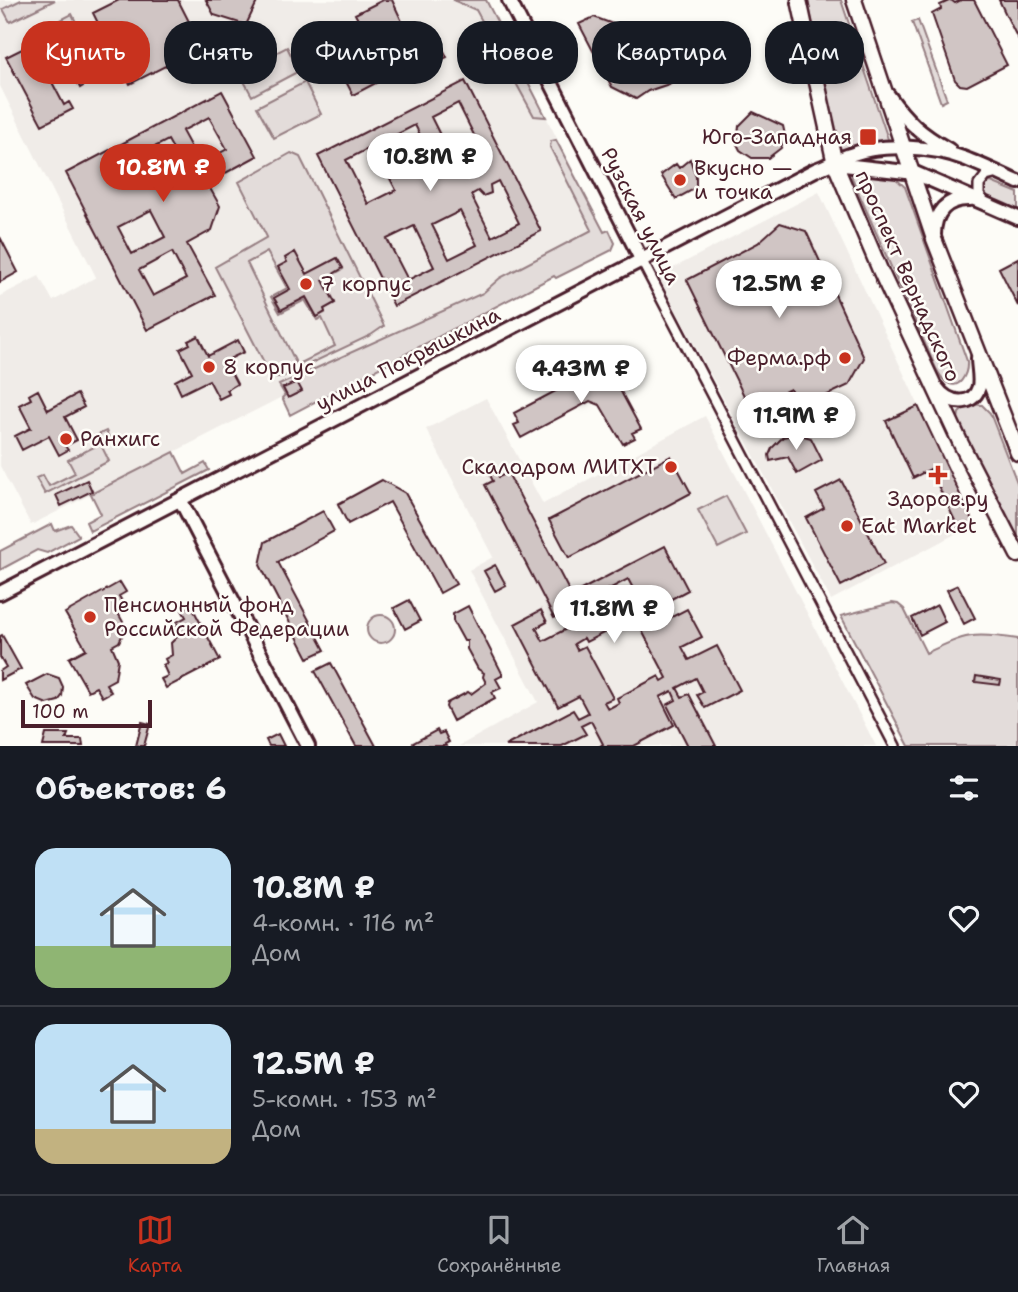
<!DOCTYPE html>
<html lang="ru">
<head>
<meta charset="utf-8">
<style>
	:root { --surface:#171b24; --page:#20242c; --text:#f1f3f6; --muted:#9ea1a6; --line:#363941; --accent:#c8321e }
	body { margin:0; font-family:"Shantell Sans",sans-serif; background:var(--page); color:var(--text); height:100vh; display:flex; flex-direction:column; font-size:26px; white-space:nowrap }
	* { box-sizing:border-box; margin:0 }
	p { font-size:23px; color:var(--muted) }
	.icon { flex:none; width:38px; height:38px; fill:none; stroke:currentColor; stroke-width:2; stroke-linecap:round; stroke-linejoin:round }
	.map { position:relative; height:746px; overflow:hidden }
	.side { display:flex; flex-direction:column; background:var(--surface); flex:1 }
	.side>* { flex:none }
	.banner { position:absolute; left:21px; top:21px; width:976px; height:63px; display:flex; gap:14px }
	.scale { position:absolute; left:21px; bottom:18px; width:131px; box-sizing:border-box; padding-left:7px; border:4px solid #4a1f2b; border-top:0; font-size:19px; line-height:24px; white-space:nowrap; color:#4a1f2b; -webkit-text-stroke:5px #fdfcf7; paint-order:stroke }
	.price { position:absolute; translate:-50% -60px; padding:0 16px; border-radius:24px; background:#fff; color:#222; font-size:23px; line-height:46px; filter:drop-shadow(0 2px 4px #0008) }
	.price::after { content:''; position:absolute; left:50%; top:42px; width:21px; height:16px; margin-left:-10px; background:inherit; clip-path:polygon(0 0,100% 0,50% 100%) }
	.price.current { background:var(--accent); color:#fff }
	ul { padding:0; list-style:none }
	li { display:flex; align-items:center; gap:21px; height:175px; padding:0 35px }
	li+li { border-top:2px solid var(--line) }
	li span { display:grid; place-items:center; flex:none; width:196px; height:140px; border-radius:21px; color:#555 }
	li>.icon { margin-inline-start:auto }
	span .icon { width:84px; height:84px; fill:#fffc; stroke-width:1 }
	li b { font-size:30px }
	h2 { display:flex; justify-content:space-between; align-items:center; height:84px; padding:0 35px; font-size:30px }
	.pill { padding:0 24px; border-radius:28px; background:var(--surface); box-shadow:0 4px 10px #0003; font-size:24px; line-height:63px }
	.pill.current { background:var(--accent); color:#fff }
	.tabs { display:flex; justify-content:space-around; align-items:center; height:98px; border-top:2px solid var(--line); background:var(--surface); font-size:19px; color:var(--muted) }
	.tabs a { display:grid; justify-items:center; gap:4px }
	.tabs .current { color:var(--accent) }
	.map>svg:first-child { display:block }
</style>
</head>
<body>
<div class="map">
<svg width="1018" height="746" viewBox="0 0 1018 746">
	<rect width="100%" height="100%" fill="#fdfcf7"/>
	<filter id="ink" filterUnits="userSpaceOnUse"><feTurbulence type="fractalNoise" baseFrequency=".0143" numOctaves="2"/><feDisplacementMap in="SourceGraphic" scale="14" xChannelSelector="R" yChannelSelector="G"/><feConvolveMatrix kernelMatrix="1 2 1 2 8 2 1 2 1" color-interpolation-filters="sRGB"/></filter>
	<g filter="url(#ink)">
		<path fill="#f0ece8" d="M0,0H486L605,232L31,525L0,466V296L39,276L53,301L96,277L0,86Z
			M819,192L974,524L831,600L658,276Z
			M486,398L543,504L705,416L876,746H459L538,702L469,570L493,557L426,429Z"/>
		<path fill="#e3dcda" stroke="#967e82" stroke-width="2" fill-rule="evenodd" d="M21,0H55L10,22L3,9Z
			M453,0H486L546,117L534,116L476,10Z
			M808,0H841L888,139L887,144L843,150L839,147L822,74Z
			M72,14L92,55L75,63L55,23Z
			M918,20L947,100L941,103L912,22Z
			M287,47L299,71L252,96L239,72Z
			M305,82L321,114L274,138L257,107Z
			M556,140L604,232L609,230L615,243L612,250L556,278L554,276L290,415L282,398L285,395L279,385L483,293L500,278L592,230L550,147L551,141Z
			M291,153L300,157L384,326L371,335L282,377H276L269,372L215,267L267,237L239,182ZM267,252L287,288L271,297L280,313L305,300L317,320L322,318L335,346L297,365L247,263ZM337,258L343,269L323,280L335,302L324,309L325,313L316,317L306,297L280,310L274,298L290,289L278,267L287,262L307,274Z
			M855,172L893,176L905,187L967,361C968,374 959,393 945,381C939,376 936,369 933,362L852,178L851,173Z
			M991,182L1018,193V212L984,198L981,189L984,184Z
			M969,404L982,405L990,413L1018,485V543L957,425L959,413Z
			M106,431L110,440L101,445L109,461L45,494L36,478L43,475L49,486L75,473L68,460L96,446L93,437Z
			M174,452L185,474L205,463L209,470L90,531L86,522L101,514L91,494Z
			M726,496L746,534L718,548L698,510Z
			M52,524L55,531L71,525L79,536L47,553L37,550L0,570V551Z
			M892,603L898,604L904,609L926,653C967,634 972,632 1018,639V746H909L841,616Z
			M367 629a14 14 0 1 1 28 0a14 14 0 1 1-28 0Z"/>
		<path fill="#d0c5c4" stroke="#4a1f2b" stroke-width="2" fill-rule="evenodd" d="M119,0H178L202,47L190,53L192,57L183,62L181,58L130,84L103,33L99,36L95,27L99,25L93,13Z
			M206,0H258L246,25L214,15Z
			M383,0H392L420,60L353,95L332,55L367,37L355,14Z
			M951,0L955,3L961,0H974L1007,65L967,86L960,85L955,80L932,14L941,9L940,5Z
			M999,0H1018V39L1007,17Z
			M594,17L637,33L642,38L653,36L667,40L674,45L681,59L691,64L683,68L682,74L669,84L648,91L636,99L612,87L579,24Z
			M440,43L447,57L437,62L430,47Z
			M32,44L64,105L69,102L73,109L42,125L6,57Z
			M78,64L88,83L80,88L70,68Z
			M465,81L541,231L394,306L318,156ZM458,103L480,147L472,151L466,144L458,148L460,157L453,161L431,117ZM415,125L434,162L407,176L388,139ZM373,146L396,190L368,204L346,160ZM498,181L519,223L492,237L471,195L478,191L483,196L491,193L490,185ZM460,211L477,245L449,259L432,225ZM414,226L434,267L408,280L387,239Z
			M222,91L257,156L207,183L220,206L212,230L187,244L215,295L147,330L66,173ZM209,117L227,149L200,164L182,131ZM168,140L186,173L159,187L141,154ZM151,210L165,237L132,254L118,227ZM172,252L186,279L153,296L139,270Z
			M753,112L783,126L785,135L781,148L768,158H752L740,150L737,144L739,126Z
			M690,159L696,177V188L676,199L661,175L676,164L679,168Z
			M780,223L806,231L864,358L849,385L800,408L790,389L750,408L687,280L758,243Z
			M0,237L18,272L0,282Z
			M295,252L307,274L337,258L343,268L323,280L335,303L324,309L325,312L317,317L306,297L281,310L274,298L290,289L278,267L287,262L285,258Z
			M1018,258V306L999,268Z
			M198,336L208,356L238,340L244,352L225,361L237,384L227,390L229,394L219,399L209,380L181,394L175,381L192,372L180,349L190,344L188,341Z
			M597,369L611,373L641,429L632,433L635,438L623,444L600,405L590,401L521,438L514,425L519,423L514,413Z
			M297,382L302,391L288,398L283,388Z
			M38,390L48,410L77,394L84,407L65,417L77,440L65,446L68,450L59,455L49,436L22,450L15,436L31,428L19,405L31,399L29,395Z
			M918,406L974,524L960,531L930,469L913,478L886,421Z
			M797,434L811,438L822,460L797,474L788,457L770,461L769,455L772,448L783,437Z
			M671,456L691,493L569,558L549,520Z
			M494,467L499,477L508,473L577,606L569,610L576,622L593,613L587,600L583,602L577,592L665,546L688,590L660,605L668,619L687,609L702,637L682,647L689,660L717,646L740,690L705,708L697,695L703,692L696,678L677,688L682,697L689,694L716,746H688L667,705L676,700L672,691L660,697L674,725L634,746H600L603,744L591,721L581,726L586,734L562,746H505L573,710L578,718L588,713L579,696L558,707L515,624L541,610L547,622L536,628L543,641L570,627L563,614L554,618L485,485L493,481L488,471ZM628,579L636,594L603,608L596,596ZM632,612L667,678L662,681L659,676L617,698L619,703L608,709L604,702L613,698L585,646L577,650L574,644L584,638L586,642L629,620L626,615Z
			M87,480L92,491L61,506L56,495Z
			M382,480L405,493L456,584L440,593L390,502L348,524L338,504Z
			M841,480L884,564L841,586L806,518L824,508L816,493Z
			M323,511L334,531L278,562L325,650L308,658L260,565L265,542Z
			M495,565L506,585L495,591L484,571Z
			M120,582L126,592L119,596L126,608L118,613L123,622L124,632L119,642L112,646L118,660L115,679L106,684L111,692L102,697L96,687L88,691L69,658L86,649L65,613Z
			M958,585L975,618L964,624L947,590Z
			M409,600L420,621L405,629L394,608Z
			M191,605L220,660L166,688L161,679L168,676L163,665L167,663L165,659L172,655L171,643L179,635L175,627L178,625L177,622L186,617L182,610Z
			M937,605L945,622L920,635L912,618Z
			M468,606L503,675L496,679L501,688L492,692L495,698L453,721L446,707L447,703L468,692L471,694L486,683L483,677L484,673L478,669L467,649V641H464L453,621V614Z
			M2,635L21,669L0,680V671L6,667L0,657V636Z
			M331,663L376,746H356L315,671Z
			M47,674L59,678L63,687L62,696L58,701L47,704L35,699L26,685Z
			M976,676L1001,680L1000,685L975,682Z
			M142,722L150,724L144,746H136Z
			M437,730L439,734L444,732L449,742L445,744L446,746H415L413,743Z
			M46,734H68L66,739H82L83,746H43Z
			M278,734L284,746H269L266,740Z"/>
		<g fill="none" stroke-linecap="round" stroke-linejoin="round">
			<g stroke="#4a1f2b" stroke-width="14">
				<path id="street" d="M985,203L979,195V185L986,176L998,173
					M642,261L895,746"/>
			</g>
			<g stroke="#4a1f2b" stroke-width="18">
				<path id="secondary" d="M509,0L642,261
					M888,95C907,122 921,134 949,150
					M835,164L915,173L1018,218
					M934,235C934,213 946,198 970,199
					M937,388C947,403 972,409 979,387C981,378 978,367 978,358
					M181,501L308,746
					M0,593L815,170C827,166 838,159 850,155C882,143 931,146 963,158C982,165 1000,174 1018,182"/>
			</g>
			<g stroke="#4a1f2b" stroke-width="19">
				<path id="primary" d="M799,0L835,164L880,270L961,444L1018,555
					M854,0L934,239L1018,453"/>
			</g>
			<use href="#street" stroke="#fdfcf7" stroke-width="9"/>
			<use href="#secondary" stroke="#fdfcf7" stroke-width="12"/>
			<use href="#primary" stroke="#fdfcf7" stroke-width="14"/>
		</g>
	</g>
	<g fill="#c8321e" stroke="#fdfcf7" stroke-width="2.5">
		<rect x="859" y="128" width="18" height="18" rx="3.5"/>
		<circle cx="680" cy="180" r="7"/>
		<circle cx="306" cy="284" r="7"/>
		<circle cx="845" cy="358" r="7"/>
		<circle cx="209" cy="367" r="7"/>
		<circle cx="66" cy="439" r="7"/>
		<circle cx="671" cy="467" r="7"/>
		<path d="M934.5 464.5h7v7h7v7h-7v7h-7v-7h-7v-7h7z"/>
		<circle cx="847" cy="526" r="7"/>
		<circle cx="90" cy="617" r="7"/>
	</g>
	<g text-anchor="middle" stroke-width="5" stroke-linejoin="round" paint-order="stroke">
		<g font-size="21" fill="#4a1f2b" stroke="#fdfcf7" text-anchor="start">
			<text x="852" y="144" text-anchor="end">Юго-Западная</text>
			<text x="694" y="175">Вкусно —<tspan x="694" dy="24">и точка</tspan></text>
			<text x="320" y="291">7 корпус</text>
			<text x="831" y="365" text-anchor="end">Ферма.рф</text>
			<text x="223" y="374">8 корпус</text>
			<text x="80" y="446">Ранхигс</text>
			<text x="657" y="474" text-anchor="end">Скалодром МИТХТ</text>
			<text x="938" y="506" text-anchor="middle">Здоров.ру</text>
			<text x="861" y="533">Eat Market</text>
			<text x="104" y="612">Пенсионный фонд<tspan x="104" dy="24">Российской Федерации</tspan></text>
		</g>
		<g font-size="21" fill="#4a1f2b" stroke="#fdfcf7">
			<text transform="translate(641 216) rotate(63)" y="7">Рузская улица</text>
			<text transform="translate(908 276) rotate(66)" y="7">проспект Вернадского</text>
			<text transform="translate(408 359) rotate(-27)" y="7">улица Покрышкина</text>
		</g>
	</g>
</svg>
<div class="scale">100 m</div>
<b class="price" style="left:430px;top:193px">10.8M ₽</b>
<b class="price current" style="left:163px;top:204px">10.8M ₽</b>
<b class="price" style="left:779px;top:320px">12.5M ₽</b>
<b class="price" style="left:581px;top:405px">4.43M ₽</b>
<b class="price" style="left:796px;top:452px">11.9M ₽</b>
<b class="price" style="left:614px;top:645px">11.8M ₽</b>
<div class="banner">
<a class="pill current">Купить</a>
<a class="pill">Снять</a>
<a class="pill">Фильтры</a>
<a class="pill">Новое</a>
<a class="pill">Квартира</a>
<a class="pill">Дом</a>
</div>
</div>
<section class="side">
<h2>Объектов: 6<svg class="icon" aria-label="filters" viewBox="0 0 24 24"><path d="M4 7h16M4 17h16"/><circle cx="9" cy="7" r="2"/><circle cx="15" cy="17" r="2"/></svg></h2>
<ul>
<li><span style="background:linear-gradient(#bfe0f5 70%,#8fb573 0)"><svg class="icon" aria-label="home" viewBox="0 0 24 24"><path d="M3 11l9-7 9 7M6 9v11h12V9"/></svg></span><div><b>10.8M ₽</b><p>4-комн. · 116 m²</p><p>Дом</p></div><svg class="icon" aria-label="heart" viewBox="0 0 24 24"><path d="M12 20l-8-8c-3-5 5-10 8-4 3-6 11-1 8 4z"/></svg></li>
<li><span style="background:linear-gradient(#bfe0f5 75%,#c2b280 0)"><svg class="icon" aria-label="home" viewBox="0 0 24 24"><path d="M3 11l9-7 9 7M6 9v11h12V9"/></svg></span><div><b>12.5M ₽</b><p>5-комн. · 153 m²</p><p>Дом</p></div><svg class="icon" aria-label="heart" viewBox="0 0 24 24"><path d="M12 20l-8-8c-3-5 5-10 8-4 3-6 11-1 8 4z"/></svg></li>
</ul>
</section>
<nav class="tabs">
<a class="current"><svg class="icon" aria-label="map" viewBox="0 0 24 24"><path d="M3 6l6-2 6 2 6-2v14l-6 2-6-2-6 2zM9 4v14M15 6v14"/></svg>Карта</a>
<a><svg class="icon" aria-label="saved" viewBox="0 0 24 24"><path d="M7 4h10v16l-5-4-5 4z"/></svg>Сохранённые</a>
<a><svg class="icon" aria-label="home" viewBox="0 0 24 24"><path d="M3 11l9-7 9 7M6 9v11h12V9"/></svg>Главная</a>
</nav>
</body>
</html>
